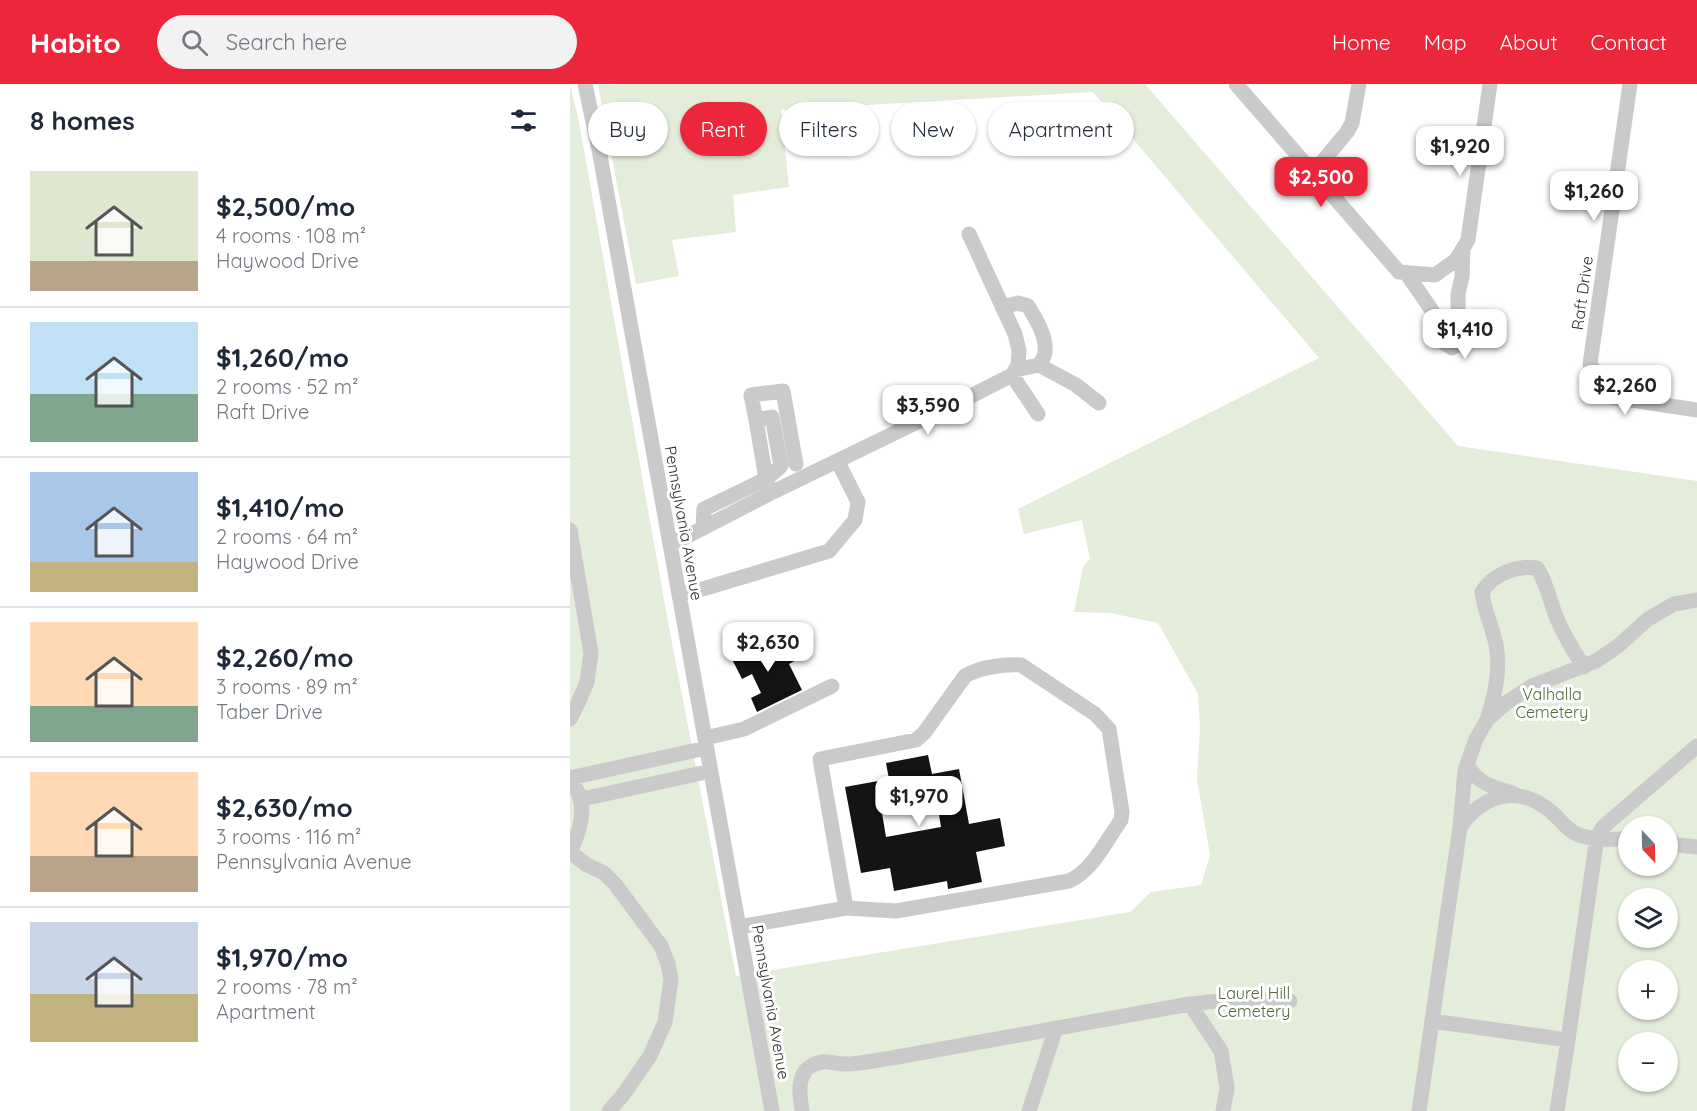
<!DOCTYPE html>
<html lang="en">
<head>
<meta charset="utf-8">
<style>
	:root { --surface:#fff; --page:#f2f2f3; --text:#1f2937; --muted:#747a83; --line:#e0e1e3; --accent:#ec273c }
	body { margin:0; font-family:Quicksand,sans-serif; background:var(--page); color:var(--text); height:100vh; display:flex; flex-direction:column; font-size:22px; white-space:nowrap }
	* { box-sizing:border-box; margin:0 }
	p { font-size:20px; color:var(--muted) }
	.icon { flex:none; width:33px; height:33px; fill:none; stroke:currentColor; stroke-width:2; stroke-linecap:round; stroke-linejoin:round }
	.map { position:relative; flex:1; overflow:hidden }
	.sheet { display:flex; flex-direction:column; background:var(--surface); width:570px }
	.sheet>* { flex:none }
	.hud { position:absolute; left:18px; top:18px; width:570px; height:54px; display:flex; gap:12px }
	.needle { width:39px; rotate:158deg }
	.buttons { position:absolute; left:1048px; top:732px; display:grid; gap:12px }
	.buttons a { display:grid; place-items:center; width:60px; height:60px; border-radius:50%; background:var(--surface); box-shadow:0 2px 4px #0004; font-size:30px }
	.price { position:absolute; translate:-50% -51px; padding:0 14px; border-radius:12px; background:#fff; color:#222; font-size:20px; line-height:39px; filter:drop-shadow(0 2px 3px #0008) }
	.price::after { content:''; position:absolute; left:50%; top:36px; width:18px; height:14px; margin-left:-9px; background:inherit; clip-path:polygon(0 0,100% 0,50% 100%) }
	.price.active { background:var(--accent); color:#fff }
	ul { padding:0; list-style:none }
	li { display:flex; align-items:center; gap:18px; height:150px; padding:0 30px }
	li+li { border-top:2px solid var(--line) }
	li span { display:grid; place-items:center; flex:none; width:168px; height:120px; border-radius:0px; color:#555 }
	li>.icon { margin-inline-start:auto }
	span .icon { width:72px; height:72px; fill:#fffc; stroke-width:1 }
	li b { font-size:26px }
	h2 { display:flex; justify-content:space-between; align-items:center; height:72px; padding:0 30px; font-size:26px }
	.chip { padding:0 21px; border-radius:27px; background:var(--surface); box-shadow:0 2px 4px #0004; font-size:21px; line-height:54px }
	.chip.active { background:var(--accent); color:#fff }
	header { display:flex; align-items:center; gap:36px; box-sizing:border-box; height:84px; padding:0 30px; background:var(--accent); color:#fff }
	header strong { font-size:28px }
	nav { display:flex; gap:33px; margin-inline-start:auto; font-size:21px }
	.search { width:420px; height:54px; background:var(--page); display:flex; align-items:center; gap:15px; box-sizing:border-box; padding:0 21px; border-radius:33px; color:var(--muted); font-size:22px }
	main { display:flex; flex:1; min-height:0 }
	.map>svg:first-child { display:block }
</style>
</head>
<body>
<header>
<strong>Habito</strong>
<div class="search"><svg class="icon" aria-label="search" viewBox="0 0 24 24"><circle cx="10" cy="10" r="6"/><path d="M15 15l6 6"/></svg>Search here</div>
<nav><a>Home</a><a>Map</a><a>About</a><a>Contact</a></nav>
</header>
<main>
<section class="sheet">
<h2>8 homes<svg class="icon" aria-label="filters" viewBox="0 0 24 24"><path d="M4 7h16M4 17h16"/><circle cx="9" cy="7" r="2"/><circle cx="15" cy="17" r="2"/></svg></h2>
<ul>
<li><span style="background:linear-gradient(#dfe7d0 75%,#b9a48a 0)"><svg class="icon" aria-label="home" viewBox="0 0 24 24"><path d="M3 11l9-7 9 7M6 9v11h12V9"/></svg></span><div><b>$2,500/mo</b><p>4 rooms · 108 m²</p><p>Haywood Drive</p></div></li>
<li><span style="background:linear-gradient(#bfe0f5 60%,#7fa58c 0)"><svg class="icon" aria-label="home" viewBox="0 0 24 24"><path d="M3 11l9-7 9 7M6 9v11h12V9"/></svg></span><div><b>$1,260/mo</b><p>2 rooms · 52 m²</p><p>Raft Drive</p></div></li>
<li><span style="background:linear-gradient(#a9c7e8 75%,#c2b280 0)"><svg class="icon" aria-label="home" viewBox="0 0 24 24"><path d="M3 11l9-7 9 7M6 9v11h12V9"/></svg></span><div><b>$1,410/mo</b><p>2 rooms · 64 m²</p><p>Haywood Drive</p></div></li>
<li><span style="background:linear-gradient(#ffd9b3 70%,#7fa58c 0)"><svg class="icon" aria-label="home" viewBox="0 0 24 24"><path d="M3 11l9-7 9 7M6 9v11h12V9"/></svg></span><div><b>$2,260/mo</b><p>3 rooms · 89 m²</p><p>Taber Drive</p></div></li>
<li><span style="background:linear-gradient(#ffd9b3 70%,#b9a48a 0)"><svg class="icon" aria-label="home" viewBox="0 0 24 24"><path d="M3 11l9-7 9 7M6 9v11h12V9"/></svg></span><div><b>$2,630/mo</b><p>3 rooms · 116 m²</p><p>Pennsylvania Avenue</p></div></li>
<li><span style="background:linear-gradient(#c9d6e8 60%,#c2b280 0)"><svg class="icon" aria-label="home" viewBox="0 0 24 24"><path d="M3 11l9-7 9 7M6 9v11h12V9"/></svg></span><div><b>$1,970/mo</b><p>2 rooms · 78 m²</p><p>Apartment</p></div></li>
</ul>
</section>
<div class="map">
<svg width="1127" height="1027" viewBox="0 0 1127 1027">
	<rect width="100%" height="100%" fill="#fff"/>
	<path fill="#e4ecda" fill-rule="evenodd" d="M0,0L9,38L98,538L166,892L560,828L581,808L631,801L640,771L627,695L630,643L628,610L588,539L540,529L504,528L513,483L520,475L512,436L454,450L448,425L749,274L523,8L211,26L219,103L163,111L166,148L102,156L109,192L66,200L28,1L55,0H575L888,362L1127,397V1027H0ZM1059,742H1098V782H1059ZM1059,814H1098V854H1059ZM1059,886H1098V926H1059ZM1059,958H1098V998H1059Z"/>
	<path fill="#141414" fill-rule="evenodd" d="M197,555L203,567L214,562L216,565L220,563L226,576L219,580L232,606L187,628L181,614L191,609L182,590L172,595L161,573Z
		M358,671L362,690L389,685L399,740L430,734L435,762L406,768L412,798L378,805L377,797L324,807L320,784L291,789L275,703L319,695L316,679ZM367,718L371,743L316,753L312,729Z"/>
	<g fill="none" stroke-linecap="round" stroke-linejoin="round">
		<path stroke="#cacaca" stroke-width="15" d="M15,0L30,71L202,1027
			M666,0L829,188L865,191L886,176L898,156L920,0
			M1060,0L1020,280L1042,313L1127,326
			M743,89L777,48L782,39L789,0
			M836,189L861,225L870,240L874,259L882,264L891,259L895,248L890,235L888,224V210L892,193L893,166
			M432,223L448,219L458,222C466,235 477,253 475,268C475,273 471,277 469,281
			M445,286L469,281L506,301L529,319
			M442,291L468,330
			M186,336L181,311L213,307L226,380
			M133,444L134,425L196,395L211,382L202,333L186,336L196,395L201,409
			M0,446L21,569L17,598L8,619L0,635
			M100,461L201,409L405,310L442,291L448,281L449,266L445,250L399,150
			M109,511L136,504L259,467L285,436L288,418L268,378
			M917,636C924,615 930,590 927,567C925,547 914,529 912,508C923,490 946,481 967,484C978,500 980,520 988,537C995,553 1004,568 1014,583
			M135,654L174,645L262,602
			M897,681C909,701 924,703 945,710
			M0,694L136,664
			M0,696C19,718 12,743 0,768
			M12,715L141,687
			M890,743C913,711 946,700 979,726C987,732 994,742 1003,748C1018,757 1042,755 1059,755
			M1098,760L1127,763
			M0,768L17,781L34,789L45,800L91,862L98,880L101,895L95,938L80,972L53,1011L39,1027
			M169,843L276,824L326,827L499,797C523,786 536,757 551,736L552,728L539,645L525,630L451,581C434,580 410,583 395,592L354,649L346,656L250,675L276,824
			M620,920L651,967L657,1004L653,1027
			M862,937L998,956L1027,753L1033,743L1127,662
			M232,1027C229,1007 225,983 252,978C259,977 267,980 275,980C290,980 307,976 322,974L620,920C656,916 683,913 720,917
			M459,1027L486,944
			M849,1027L890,743L895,687L906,655L917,636L936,619L962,602L1026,577L1048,562L1078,535L1104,520L1127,516
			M987,1027L998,956"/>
	</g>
	<g text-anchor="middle" stroke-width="6" stroke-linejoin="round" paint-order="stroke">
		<g font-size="16" fill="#2d2d2d" stroke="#fff">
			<text transform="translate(1012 209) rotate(-82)" y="6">Raft Drive</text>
			<text transform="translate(114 439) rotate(80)" y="6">Pennsylvania Avenue</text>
			<text transform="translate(201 918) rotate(80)" y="6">Pennsylvania Avenue</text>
		</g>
		<g font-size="16" fill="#526b39" stroke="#fff">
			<text x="982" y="616">Valhalla<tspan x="982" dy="18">Cemetery</tspan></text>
			<text x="684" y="915">Laurel Hill<tspan x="684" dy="18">Cemetery</tspan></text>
		</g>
	</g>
</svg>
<div class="buttons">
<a><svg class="needle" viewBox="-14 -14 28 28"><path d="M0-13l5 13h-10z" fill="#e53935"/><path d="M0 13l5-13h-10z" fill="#747a83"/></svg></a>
<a><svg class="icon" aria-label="layers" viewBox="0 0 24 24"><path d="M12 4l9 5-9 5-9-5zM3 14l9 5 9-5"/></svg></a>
<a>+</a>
<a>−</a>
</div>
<b class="price" style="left:890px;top:93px">$1,920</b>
<b class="price active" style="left:751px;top:124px">$2,500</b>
<b class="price" style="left:1024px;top:138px">$1,260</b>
<b class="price" style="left:895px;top:276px">$1,410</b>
<b class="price" style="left:1055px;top:332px">$2,260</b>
<b class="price" style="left:358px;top:352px">$3,590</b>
<b class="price" style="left:198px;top:589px">$2,630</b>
<b class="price" style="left:349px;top:743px">$1,970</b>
<div class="hud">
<a class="chip">Buy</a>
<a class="chip active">Rent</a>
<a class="chip">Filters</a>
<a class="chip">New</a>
<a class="chip">Apartment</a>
</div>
</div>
</main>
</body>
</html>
